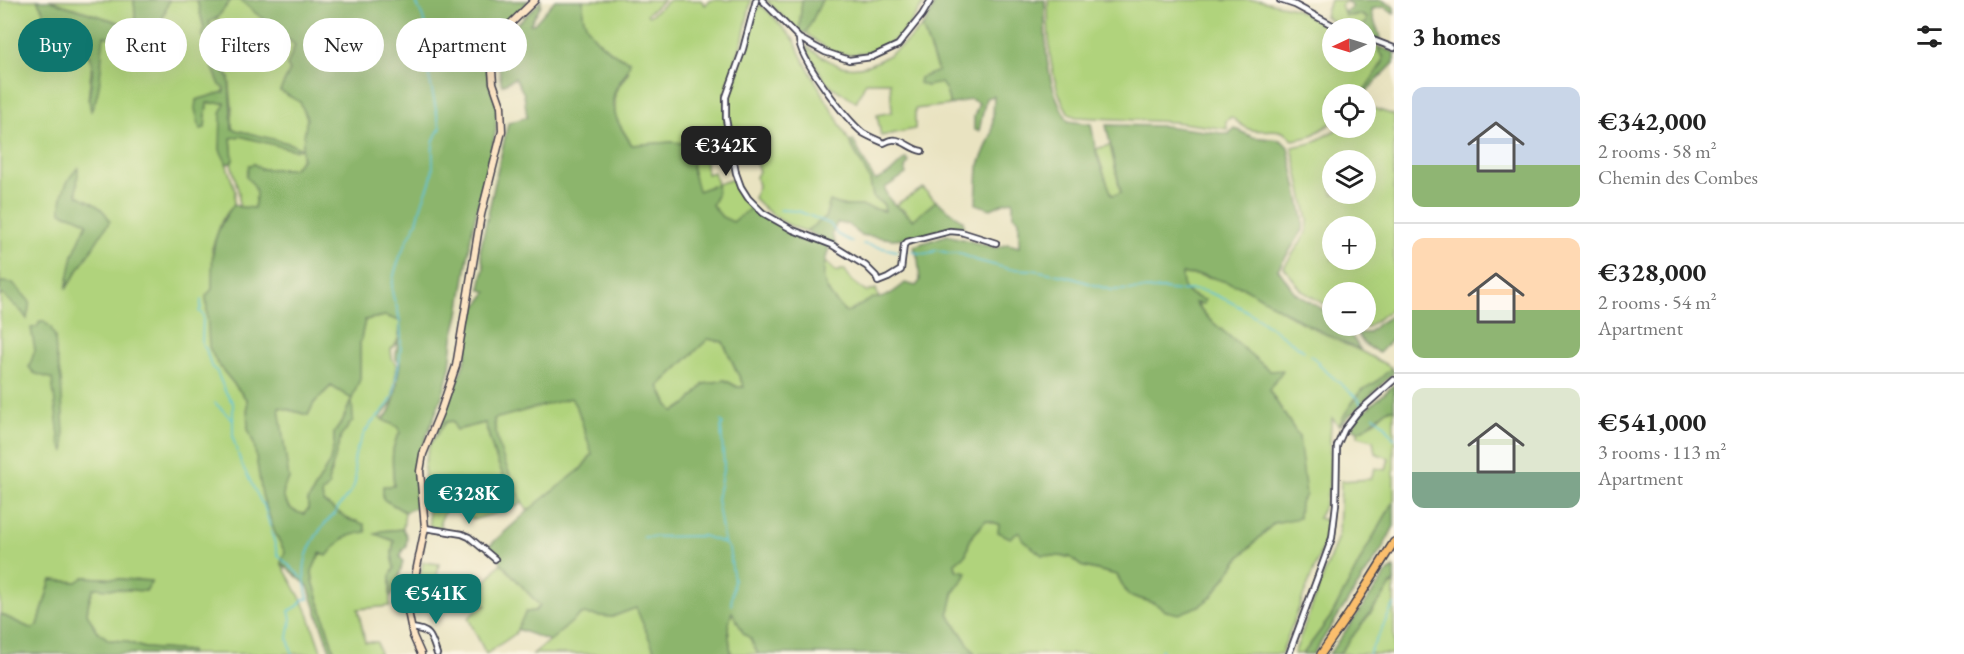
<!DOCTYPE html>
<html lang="en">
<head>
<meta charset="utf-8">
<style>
	:root { --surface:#fff; --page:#f2f2f2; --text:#222; --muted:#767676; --line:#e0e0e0; --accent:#0f766e }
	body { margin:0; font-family:"EB Garamond",serif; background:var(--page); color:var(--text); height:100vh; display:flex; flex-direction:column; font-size:22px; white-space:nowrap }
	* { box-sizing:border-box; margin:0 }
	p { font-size:20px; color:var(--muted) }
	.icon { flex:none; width:33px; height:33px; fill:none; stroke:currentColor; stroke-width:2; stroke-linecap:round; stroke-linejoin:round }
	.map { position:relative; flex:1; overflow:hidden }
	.side { display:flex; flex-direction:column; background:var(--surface); width:570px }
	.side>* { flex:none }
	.hud { position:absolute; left:18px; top:18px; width:570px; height:54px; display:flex; gap:12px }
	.needle { width:39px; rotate:266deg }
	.tools { position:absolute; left:1322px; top:18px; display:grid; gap:12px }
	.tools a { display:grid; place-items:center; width:54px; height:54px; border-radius:50%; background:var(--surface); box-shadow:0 6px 24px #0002; font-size:30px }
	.price { position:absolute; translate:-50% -51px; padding:0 14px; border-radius:12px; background:var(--accent); color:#fff; font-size:20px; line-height:39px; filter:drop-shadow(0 2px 3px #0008) }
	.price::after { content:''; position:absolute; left:50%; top:36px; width:18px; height:14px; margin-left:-9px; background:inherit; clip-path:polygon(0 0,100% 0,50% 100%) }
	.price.on { background:#222; color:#fff }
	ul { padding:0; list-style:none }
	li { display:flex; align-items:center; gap:18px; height:150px; padding:0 18px }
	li+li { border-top:2px solid var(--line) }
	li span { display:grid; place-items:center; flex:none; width:168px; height:120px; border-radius:12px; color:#555 }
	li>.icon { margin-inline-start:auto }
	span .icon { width:72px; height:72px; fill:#fffc; stroke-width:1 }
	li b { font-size:26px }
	h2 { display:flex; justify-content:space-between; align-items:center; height:72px; padding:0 18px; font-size:26px }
	.pill { padding:0 21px; border-radius:27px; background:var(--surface); box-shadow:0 6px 24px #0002; font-size:21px; line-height:54px }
	.pill.on { background:var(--accent); color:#fff }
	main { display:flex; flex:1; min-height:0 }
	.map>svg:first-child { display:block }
</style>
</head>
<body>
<main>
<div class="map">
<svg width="1394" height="654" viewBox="0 0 1394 654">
	<rect width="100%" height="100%" fill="#fcf5e5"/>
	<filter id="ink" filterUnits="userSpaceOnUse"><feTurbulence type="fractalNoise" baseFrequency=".0167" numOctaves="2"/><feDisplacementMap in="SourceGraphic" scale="12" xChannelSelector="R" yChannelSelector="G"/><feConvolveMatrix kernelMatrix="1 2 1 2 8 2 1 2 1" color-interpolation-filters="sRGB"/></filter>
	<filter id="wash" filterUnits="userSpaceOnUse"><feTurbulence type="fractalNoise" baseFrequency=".008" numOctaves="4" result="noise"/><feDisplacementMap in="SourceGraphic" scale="24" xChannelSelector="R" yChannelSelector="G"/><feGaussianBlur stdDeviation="1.35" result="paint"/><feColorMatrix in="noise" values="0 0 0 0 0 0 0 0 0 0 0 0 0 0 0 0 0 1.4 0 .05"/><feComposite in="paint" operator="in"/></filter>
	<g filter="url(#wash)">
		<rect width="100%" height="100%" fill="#e9e3c1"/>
		<path fill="#b0d37c" stroke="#697a5c" stroke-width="1.5" fill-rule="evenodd" d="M0,0H37L44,12L51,29L63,27L74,34L92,62L88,101L104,36L130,42L142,40L161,42L162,20L169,0H197L204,28L202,34L205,40L207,54L224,88V92L196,100L200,129L205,128L207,103H225L220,149L223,153L235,191L234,204L222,220L212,248L217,363L247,400L248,429L254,444L275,533L285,552L281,563L306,608L322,654H190V651L144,648L125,641L109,640L96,630L87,613L89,601L94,587L146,591L151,581L84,577L78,582L51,580L38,625L32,629L0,614Z
			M48,0H134L137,28Z
			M231,0H240L295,45L288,65L290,70L280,91L300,102L307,118L302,159L293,169H261L254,164L256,195L254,208L239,207V193L231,163L233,160L231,138L240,136L295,150L301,149L288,143L232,129V107L229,78L219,61L209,22L217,18Z
			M583,0H664L647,14L649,16L670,0H701L705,5L711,0H751L743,39L725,93L727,147L704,151L707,174L714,172L717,184L734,179L741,195L751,208L733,222L722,217L712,205L717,195L698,191L692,169L672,142L632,145L615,118V92L629,71C616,55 590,39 584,20C582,14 583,6 583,0Z
			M766,0H802L799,32Z
			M822,0H926C918,12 909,27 898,37C891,44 882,47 873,50C845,60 828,52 806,33Z
			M1048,0H1257L1294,8L1332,29V62H1365V42L1379,47V52L1383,56V62L1362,94H1332V123L1309,137L1293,140C1279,124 1269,133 1252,130C1245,129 1237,121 1231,117L1226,121L1227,129L1174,122L1076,117L1069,114C1048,81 1048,39 1048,0Z
			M1330,0H1348L1341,5L1345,16L1361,15L1367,18L1366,23C1348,34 1340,27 1325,16Z
			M759,4L770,13L795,41L800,54L836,117L870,180L873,197L884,205L886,212C867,207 848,208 830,202L825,218L806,231C785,226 769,214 754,198L758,186L756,177L759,171L749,146L731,132L728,118L729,97Z
			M922,27L938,72L920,78L926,86L941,82L946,90L950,105L915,109V129L881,136L877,115L892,112L890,82H866L856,102L826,83L804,45C815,52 828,62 841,66C872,74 902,47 922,27Z
			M1369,107L1394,115V307L1366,328L1354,326H1365V292H1332V309L1302,291L1284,267L1307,232L1308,221L1292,147L1312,143L1339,128H1365V110ZM1332,160H1365V194H1332ZM1332,226H1365V260H1332Z
			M1110,145L1121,194L1111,195L1096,149Z
			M923,188L936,201L913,220L905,211L895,205Z
			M825,261L836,272L844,269L852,281L867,292L876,289L879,299L846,314L833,299L822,281Z
			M1182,274C1204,275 1225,279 1245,288C1265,297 1282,312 1301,322C1332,337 1363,351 1392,368L1375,383L1361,390L1345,414L1339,426L1332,418C1326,452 1337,487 1318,518L1328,521L1326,538L1281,654H975L948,614C951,606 952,595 955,590C960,583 965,580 967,572L956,570L955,563L966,554L970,539L986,520L1019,532L1042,555L1070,557L1081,566L1117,575L1128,595L1154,603L1166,611L1212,596L1240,557L1274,523L1299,437L1269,390L1270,371L1209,319L1182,285Z
			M385,316L400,321C401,331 399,343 391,349L392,359L397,365L392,403L380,418L398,427L400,433C389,446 393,470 394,486L383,499L405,512L403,529L381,531L376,534L394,540L392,553L394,569L390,576V606L358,609L365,642H377L380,654H335L313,581L312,571L320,553L335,547L339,540L350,534L357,521L350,520L323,502L322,493L332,472V465L341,436L353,420L351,400L342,422L334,433V444L330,461L308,501V509L304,514C292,512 288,507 283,497L284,487L279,407L308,415L314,403L331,386L337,388L360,379V343L365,320Z
			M708,339L723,342L744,387H738L725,380L704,384L689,402L674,412L668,405L659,386Z
			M571,397L578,410L592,454L581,469L528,511C511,486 496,450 494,419Z
			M1388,409H1394V501L1369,544L1332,615L1303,654H1294L1339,534L1341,481L1371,479L1375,468L1386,470L1389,458L1375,453L1373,440L1358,436V431L1374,422Z
			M453,421L456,430L485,423L494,453L516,507L476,519L470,518L471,506L451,497L440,522L442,528L430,527L424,466L430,444L446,422Z
			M423,562L439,564L432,605L414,601Z
			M501,563L540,606L535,611L526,612L515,634L486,654L468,618L476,611L487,605L467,608L471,599Z
			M1394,581V654H1339L1387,591Z
			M637,607L655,652L678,654H533L581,614L612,617Z
			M732,612L744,634L750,638L758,654H731L728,627Z"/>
		<path fill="#8cb56c" stroke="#576c54" stroke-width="1.5" fill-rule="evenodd" d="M37,0H48L136,28L134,0H169L162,20V42L142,40L130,42L104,36C100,60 103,89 91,111C86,94 94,79 92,63C91,54 72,29 62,27C56,26 46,29 38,27L44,12Z
			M197,0H231L217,18L209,22L218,61L229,78L232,129L288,143L302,149L307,118L300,102L280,91L290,70L287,66L295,45L240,0L529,1L504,24H493L481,36L475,48L478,49L486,38L496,30L488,46L486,57L488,80L497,108L496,130L472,231L459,314L453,338L450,367L444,391L418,459L416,477L419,506L405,512L383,499V486H394C393,470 389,446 400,433L398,427L383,420C398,404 396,383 400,363L396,359C396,345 401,334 400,321L385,316L365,320L360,343V379L352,399L353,420L341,436L328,482L329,486L322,493L323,502L350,520L364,524L366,532C341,536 342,539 327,556L320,553L312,571L313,581L335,654H331L308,586L281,563L285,552L275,533L262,495L254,444L248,429L247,400L217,363L209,347L206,296L212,289C212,251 211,235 234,204L239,207L254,208C257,193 258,187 246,177L249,165L254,164L261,169H293L302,159V149L295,150L240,136L231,138L233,160L231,163L227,164L220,150L221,114L225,103H207L205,128L200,129L195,109L196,100L224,92V88L220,85L207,54L205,40L202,34L204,28ZM331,386L352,399L342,422L334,433V444L330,461L308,501V509L304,514C292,512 288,507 283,497L284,487L289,479L279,407L308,415L314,403Z
			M541,0V5L530,24H534L555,0H583C583,6 582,14 584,19C590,38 612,55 630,61C628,76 620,78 615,91C608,110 622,130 632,145L672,142L695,144L692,169L698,191L717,184V195L712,205L722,217L733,222L751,208L792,233L819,241L829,248C818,281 823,288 846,313L873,298C884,300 897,290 905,283L916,286L920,281L918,259L914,246L947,235L996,248L1008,244L1019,247V220L1013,215V201L1006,202L991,209L976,204L978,167L992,133L994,96L986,98L979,131L974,130V117L979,103L970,99L950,105L946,90L941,83L926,86L919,83L920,78L938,71L922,27L928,19L936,0H1045C1045,44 1044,82 1068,121L1091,124L1097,156L1112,195L1121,193L1106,125L1164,126L1229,134L1234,128L1252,137L1281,140L1288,147L1303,218V230L1278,269L1295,293L1332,315V326H1345L1360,349L1345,344L1297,319L1245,288L1204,275L1182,274C1182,293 1189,295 1205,300L1204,304L1195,303L1209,319L1270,371L1283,370L1269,390L1299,437L1306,495L1300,503L1299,518L1274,523L1240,557L1212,596L1201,605L1179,614L1166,611L1154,603L1128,595L1117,575L1081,566L1070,557L1042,555L1023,540L1019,532L1010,538L998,532L999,524L986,520L970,539L966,554L955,563L956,570L967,572C965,581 955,586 953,594C951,602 951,607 948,614L975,654H758L750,638L744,634L732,612L728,627L731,654L655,652L636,608L612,617L581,614L550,641L517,629L526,612L535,611L540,606L501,563L500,559L487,548L537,503L581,469L592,454L578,410L571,398L494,419C496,449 511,476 523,503L516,507L494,453L485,423L456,430L453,421L446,422L437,435V429L457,383L466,357L472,313L487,292L480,289L484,267L480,251L508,123L527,117L524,94L515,78L502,85C497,69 499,44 510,30C520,20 532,12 541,0ZM708,339L723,342L744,387H737L725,380L704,384L689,402L674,412L668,405L659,386Z
			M802,0H822L806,33L799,32Z
			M1348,0H1382L1394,7V14L1384,7L1372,9C1372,22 1380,29 1380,41L1365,35V28H1357L1366,23L1367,18L1361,15L1345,16L1344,12L1351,9L1352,5L1347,2Z
			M1379,47L1394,52V63L1364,94H1362L1383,62V56L1379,52Z
			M853,140L875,181L890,173L906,158L909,162L905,168L906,174L885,188C887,204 903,209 913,220L936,201L963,221L964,227L949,229L919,237L892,239L861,235L847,224L837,223L832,234L836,245L806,231L825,218L830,201L843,206H863L885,211L884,205L873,197L870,180L850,142Z
			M78,168L77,195C91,202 103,206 110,221L66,289L73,255L87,223C80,217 70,216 61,212C60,196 66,179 78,168Z
			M2,282L13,283L30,302L27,319L22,312L3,295L0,296V283Z
			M1394,314L1392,326H1394V337L1379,353L1364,344L1357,333H1368L1379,323Z
			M40,321H44L51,328L55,337L56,355L61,379L65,452L60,444L52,379L34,373L29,367L35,350L31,328L37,327Z
			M1392,368L1394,372L1339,426L1345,414L1361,390L1375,383Z
			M1394,385V409H1388L1365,428L1358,431L1352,428L1359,416Z
			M1394,501V526L1382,549L1315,651L1313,654H1303L1332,615L1369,544Z
			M403,529L407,537L406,548L403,549L400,557L403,561L399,577L400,585L390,597V576L394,569L392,553L394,541L375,534L381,531Z
			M1394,568V581L1387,591L1339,654H1329L1386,574Z
			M84,577L152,581L146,591L94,588L89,600L87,613L96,630L109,640L125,641L144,648L191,651L190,654H0V614L32,629L38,625L51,580L77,582Z"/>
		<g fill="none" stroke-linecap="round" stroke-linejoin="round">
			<path stroke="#5ec4db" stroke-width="1.5" d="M780,210L798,211L830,224L837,234L852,242
				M863,244L897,251
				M912,251C920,255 930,254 937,250L948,253H959L975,260L1009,269L1034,270L1069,277L1111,290L1165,289C1179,293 1194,287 1207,292C1243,304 1274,330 1304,351
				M201,300V308L199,311L203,315L202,345L206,349L211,366L217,372L225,391L233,403V438L241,463L261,502L264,505L278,555L302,578
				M1310,355L1317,361L1320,366L1357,398L1362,405
				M215,403L232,419
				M1374,416L1385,425L1394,439
				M721,421L723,423L721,427L724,465L717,499L724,542
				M643,537L703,536L724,543L729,549L734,580L731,605
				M292,654L288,638L291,619L289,611L298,606L303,599H308C301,572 303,554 320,530C325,523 332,517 337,510C341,502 349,496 353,488C358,477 354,471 354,462C354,452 361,440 365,432C372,419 388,410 393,396C395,391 394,384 396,378C401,357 403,333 398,311C396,303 392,298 392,289C393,269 406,242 415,226C419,219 419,211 422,204C424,196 429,187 431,179C437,159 426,145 441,128L439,124L428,71L429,48L427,31L422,15L415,0
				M1161,654L1162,649
				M1369,654L1394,604"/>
		</g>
	</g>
	<g filter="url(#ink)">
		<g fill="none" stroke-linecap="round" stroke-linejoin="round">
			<g stroke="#403f4f" stroke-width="8">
				<path id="street" d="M756,0L743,49L726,97V119L736,173L741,187L748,198L763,213L793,230L832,245L866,266L876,276L878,282L888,278L901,270L904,245L907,242L950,231L961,232L996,243
					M762,0L799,38L825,52L849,60L872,57L898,45L922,15L931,0
					M1280,0L1295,5L1338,28
					M1365,37L1394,48
					M799,38C798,58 847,120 863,133C870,137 877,140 884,143C899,133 908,149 922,151
					M425,528L462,534L469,537L495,559
					M411,628C431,630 431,636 437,654
					M1289,654L1332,538L1336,504L1337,446L1344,430L1357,413L1394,380"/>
			</g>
			<g stroke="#403f4f" stroke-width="9">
				<path id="secondary" d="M421,654L413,636L408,611L425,528L420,471L423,454L441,410L456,366L481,215L502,131L501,106L493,83L491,58L494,45L501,33L535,0"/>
			</g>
			<g stroke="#403f4f" stroke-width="10">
				<path id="primary" d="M1321,654L1350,612L1394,542"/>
			</g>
			<use href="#street" stroke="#fff" stroke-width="4.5"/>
			<use href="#secondary" stroke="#fde5c5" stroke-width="6"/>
			<use href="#primary" stroke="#fabe6d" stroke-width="7"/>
		</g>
	</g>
</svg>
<div class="tools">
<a><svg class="needle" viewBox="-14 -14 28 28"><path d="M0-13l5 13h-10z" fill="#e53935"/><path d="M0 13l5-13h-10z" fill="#767676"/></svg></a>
<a><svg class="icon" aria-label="locate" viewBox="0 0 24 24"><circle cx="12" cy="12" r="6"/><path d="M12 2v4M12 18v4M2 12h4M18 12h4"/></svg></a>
<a><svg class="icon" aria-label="layers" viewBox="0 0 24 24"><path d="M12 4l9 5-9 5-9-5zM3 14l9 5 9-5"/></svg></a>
<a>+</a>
<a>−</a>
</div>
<b class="price on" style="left:726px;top:177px">€342K</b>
<b class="price" style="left:469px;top:525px">€328K</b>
<b class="price" style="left:436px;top:625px">€541K</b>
<div class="hud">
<a class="pill on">Buy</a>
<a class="pill">Rent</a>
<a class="pill">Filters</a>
<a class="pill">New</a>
<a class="pill">Apartment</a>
</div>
</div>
<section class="side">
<h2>3 homes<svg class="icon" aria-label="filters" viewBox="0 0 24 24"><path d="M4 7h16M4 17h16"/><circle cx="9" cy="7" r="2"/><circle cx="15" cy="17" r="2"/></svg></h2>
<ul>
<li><span style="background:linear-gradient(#c9d6e8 65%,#8fb573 0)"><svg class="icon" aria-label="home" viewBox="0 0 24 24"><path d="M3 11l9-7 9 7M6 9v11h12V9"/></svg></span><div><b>€342,000</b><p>2 rooms · 58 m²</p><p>Chemin des Combes</p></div></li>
<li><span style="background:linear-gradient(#ffd9b3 60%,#8fb573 0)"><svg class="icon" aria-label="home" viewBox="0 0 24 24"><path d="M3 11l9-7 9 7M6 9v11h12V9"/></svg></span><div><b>€328,000</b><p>2 rooms · 54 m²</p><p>Apartment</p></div></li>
<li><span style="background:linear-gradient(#dfe7d0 70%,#7fa58c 0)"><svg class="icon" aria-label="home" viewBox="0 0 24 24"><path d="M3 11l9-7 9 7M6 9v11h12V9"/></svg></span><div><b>€541,000</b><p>3 rooms · 113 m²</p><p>Apartment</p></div></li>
</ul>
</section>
</main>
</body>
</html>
